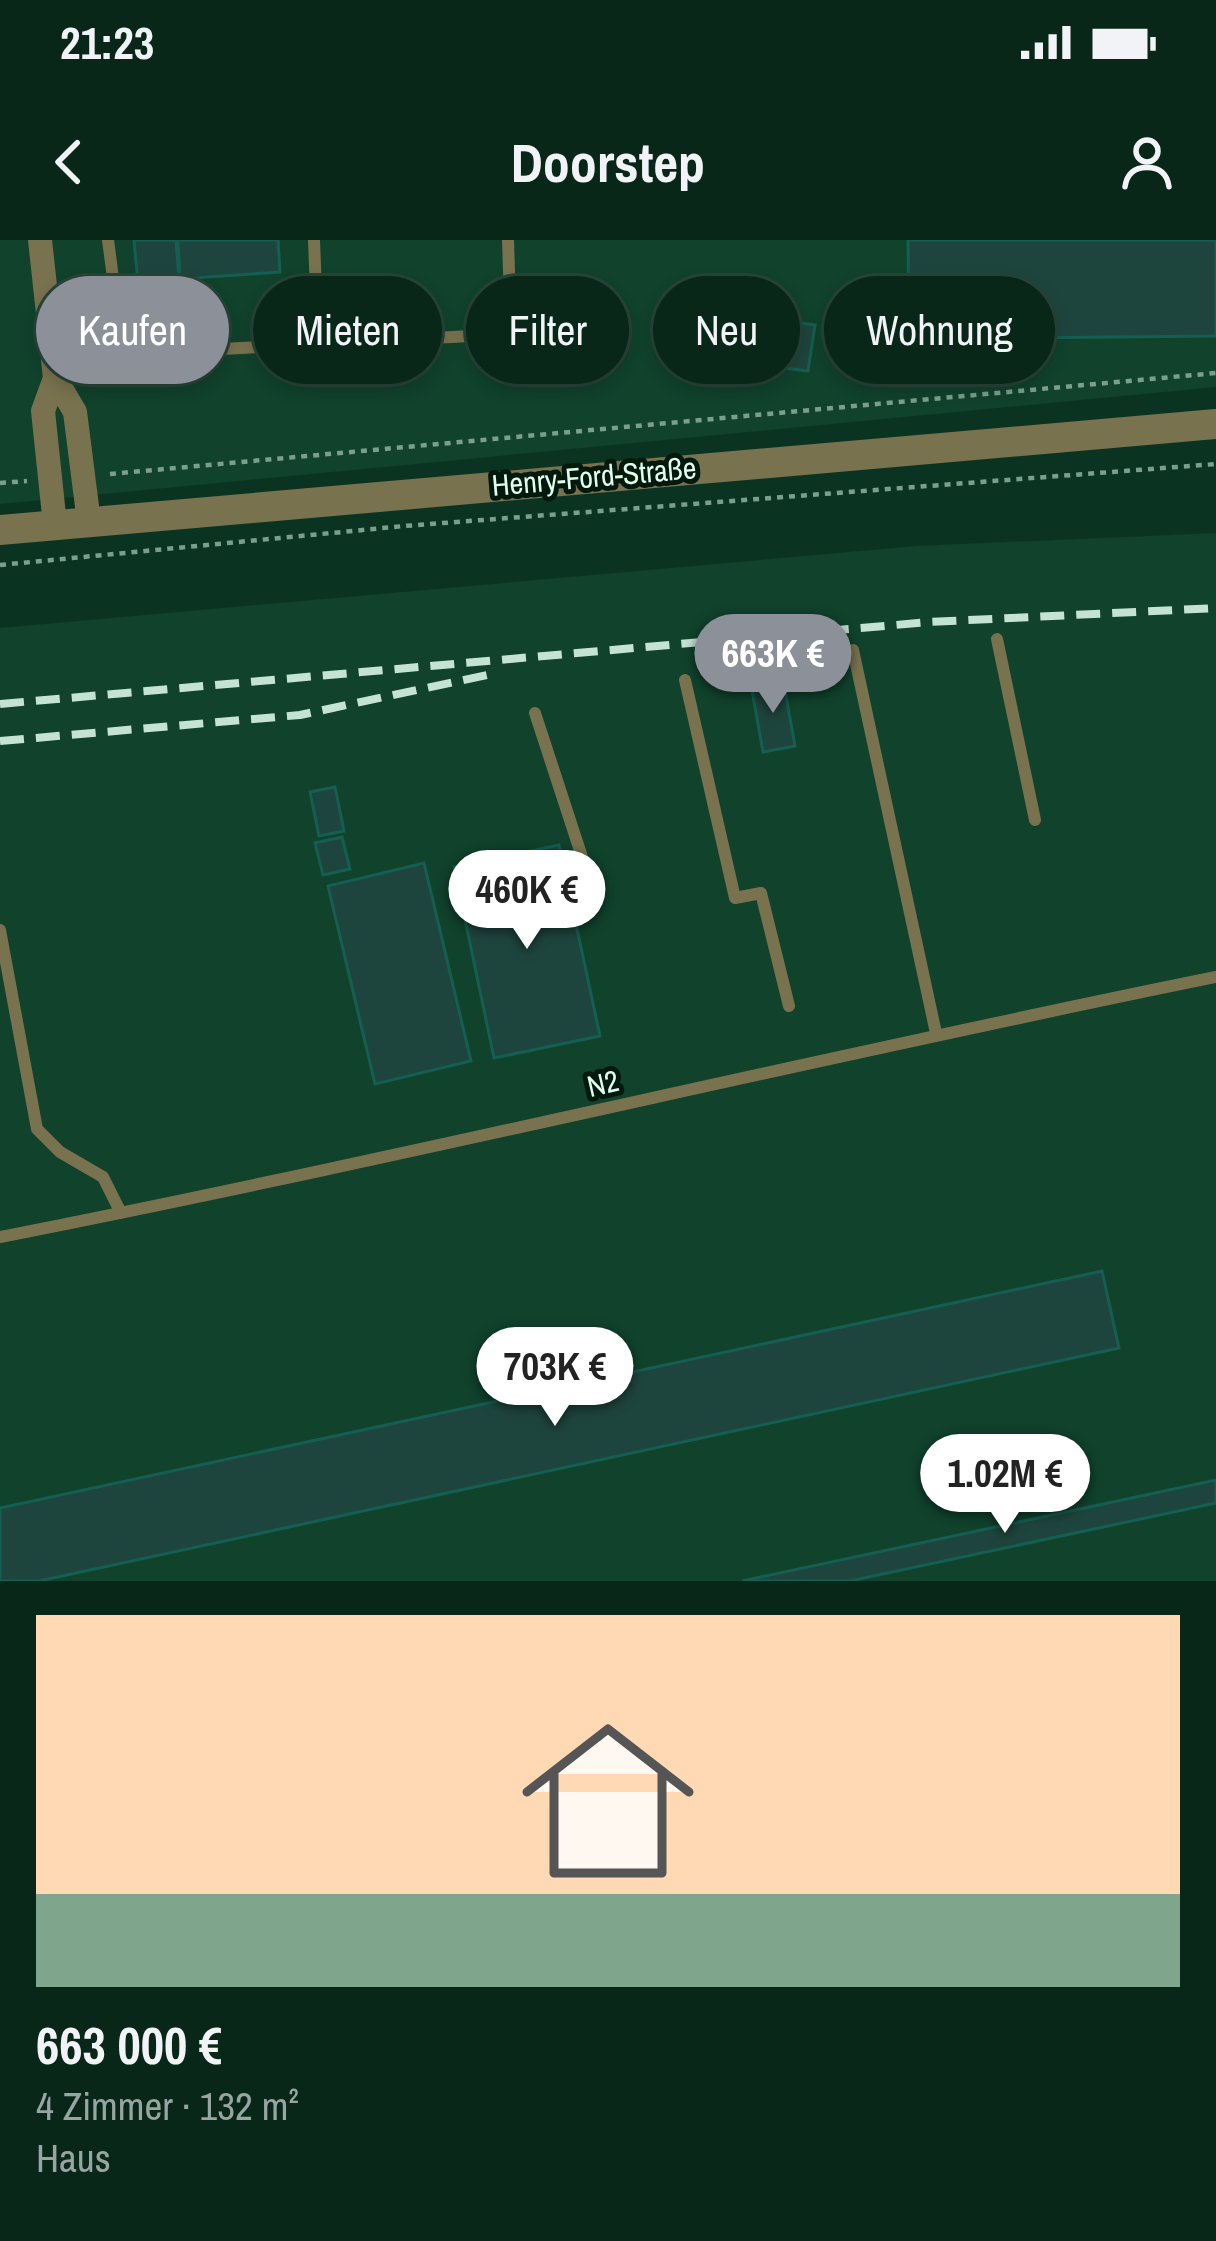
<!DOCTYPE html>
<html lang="de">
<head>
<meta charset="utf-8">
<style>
	:root { --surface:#082719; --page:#112f22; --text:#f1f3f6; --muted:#98a5a2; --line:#294438; --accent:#8c9099 }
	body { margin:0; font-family:"Archivo Narrow",sans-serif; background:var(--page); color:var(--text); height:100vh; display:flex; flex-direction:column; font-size:45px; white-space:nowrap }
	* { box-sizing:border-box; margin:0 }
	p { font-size:39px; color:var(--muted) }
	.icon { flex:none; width:66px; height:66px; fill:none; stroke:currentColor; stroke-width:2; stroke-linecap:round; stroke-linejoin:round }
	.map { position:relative; height:1341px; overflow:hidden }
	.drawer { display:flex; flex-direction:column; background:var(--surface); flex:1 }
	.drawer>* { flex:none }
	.top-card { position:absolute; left:36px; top:36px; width:1146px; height:108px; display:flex; gap:24px }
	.price { position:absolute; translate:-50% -102px; padding:0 27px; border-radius:42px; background:#fff; color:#222; font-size:39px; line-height:78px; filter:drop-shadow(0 3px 6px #0008) }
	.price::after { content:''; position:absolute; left:50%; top:72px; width:36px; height:27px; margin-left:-18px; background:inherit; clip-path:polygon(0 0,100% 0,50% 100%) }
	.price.selected { background:var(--accent); color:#fff }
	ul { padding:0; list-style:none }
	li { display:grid; align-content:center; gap:24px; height:636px; padding:0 36px }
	li span { display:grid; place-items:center; height:372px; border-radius:0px; color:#555 }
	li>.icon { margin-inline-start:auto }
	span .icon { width:216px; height:216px; fill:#fffc; stroke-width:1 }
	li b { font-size:51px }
	.tag { padding:0 42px; border-radius:54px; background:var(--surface); box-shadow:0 6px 18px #0003,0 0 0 3px var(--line); font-size:42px; line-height:108px }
	.tag.selected { background:var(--accent); color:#fff }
	.status { display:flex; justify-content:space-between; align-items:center; height:84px; padding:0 60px; background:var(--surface); direction:ltr }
	.status svg { height:33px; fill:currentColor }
	header { display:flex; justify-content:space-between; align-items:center; height:156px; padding:0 36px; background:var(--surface); font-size:54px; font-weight:800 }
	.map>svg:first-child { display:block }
</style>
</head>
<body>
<div class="status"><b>21:23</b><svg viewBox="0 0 49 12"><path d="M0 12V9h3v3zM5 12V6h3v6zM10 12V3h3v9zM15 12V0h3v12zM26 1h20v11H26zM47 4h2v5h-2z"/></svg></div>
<header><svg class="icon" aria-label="back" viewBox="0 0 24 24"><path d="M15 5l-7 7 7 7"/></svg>Doorstep<svg class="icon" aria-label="person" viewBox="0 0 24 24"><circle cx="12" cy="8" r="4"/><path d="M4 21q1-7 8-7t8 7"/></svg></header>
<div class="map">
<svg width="1216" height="1341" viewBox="0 0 1216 1341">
	<rect width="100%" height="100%" fill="#0a3421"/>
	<path fill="#10422c" d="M0,0H1216V147L0,264Z
		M1216,293V1341H0V388L917,306Z"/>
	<path fill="#1e453d" stroke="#145e52" stroke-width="3" d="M134,0H176L179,40L138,44Z
		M178,0H278L280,32L180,39Z
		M908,0H1216V96L909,99Z
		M700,69L815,85L808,131L694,116Z
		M783,439L795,506L763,512L751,445Z
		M335,547L344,591L319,596L310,552Z
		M342,597L350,629L323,635L315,603Z
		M559,605L600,796L494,818L454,627Z
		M424,623L471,821L375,844L328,646Z
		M1102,1031L1119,1108L39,1341H0V1268Z
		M1216,1240V1263L850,1341H742Z"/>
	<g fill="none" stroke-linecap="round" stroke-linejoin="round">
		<path stroke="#7c9f8d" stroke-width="4.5" stroke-dasharray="6 6" stroke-linecap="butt" d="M110,234L1216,133
			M0,243L27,241
			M0,325L404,286L1216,224"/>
		<path stroke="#79724f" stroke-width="12" d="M108,0L123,114L511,94L508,0
			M314,0L318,104
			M997,399L1035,580
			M853,410L936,793
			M685,440L735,658L761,653L789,766
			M535,473L583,620
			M0,690L37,889L60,912L103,937L121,973
			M0,997C407,917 810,819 1216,737"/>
		<path stroke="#79724f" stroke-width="24" d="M40,0L55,138L75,172L89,282
			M55,138L43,171L55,285"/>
		<path stroke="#79724f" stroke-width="30" d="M0,290L1216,184"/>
		<path stroke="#c5e3d2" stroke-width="8" stroke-dasharray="24 12" stroke-linecap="butt" d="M0,464L929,382L1216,368
			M0,501L300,475L487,435"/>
	</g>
	<g text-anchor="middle" stroke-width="10" stroke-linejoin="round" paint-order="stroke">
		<g font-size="30" fill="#e1fdec" stroke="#04190e">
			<text transform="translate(594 237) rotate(-5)" y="10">Henry-Ford-Straße</text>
			<text transform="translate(603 844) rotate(-13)" y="10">N2</text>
		</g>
	</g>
</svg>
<b class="price selected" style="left:773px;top:476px">663K €</b>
<b class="price" style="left:527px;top:712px">460K €</b>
<b class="price" style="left:555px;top:1189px">703K €</b>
<b class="price" style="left:1005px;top:1296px">1.02M €</b>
<div class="top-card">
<a class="tag selected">Kaufen</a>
<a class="tag">Mieten</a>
<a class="tag">Filter</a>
<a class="tag">Neu</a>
<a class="tag">Wohnung</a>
</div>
</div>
<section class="drawer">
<ul>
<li><span style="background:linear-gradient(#ffd9b3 75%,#7fa58c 0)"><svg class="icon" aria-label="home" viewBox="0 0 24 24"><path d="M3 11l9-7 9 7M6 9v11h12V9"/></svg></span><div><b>663 000 €</b><p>4 Zimmer · 132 m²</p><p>Haus</p></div></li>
</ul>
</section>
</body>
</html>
